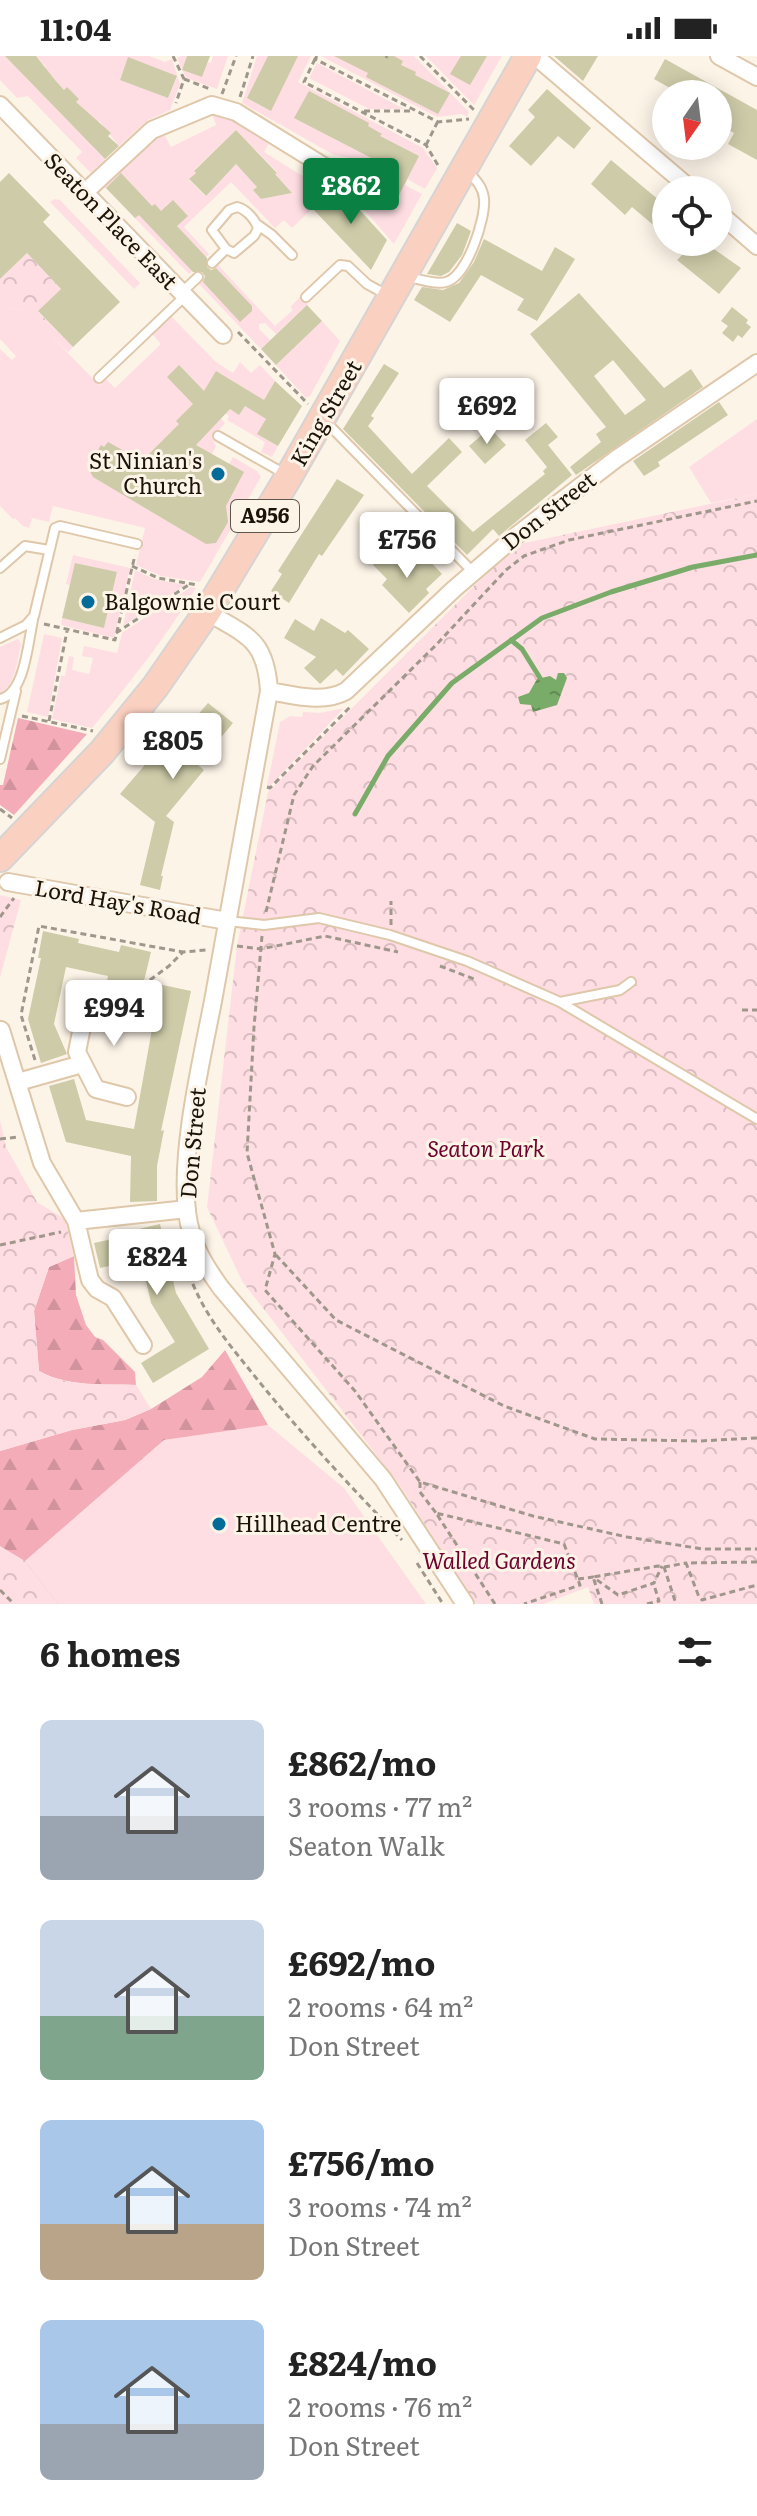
<!DOCTYPE html>
<html lang="en">
<head>
<meta charset="utf-8">
<style>
	:root { --surface:#fff; --page:#f2f2f2; --text:#222; --muted:#767676; --accent:#0b8043 }
	body { margin:0; font-family:Literata,serif; background:var(--page); color:var(--text); height:100vh; display:flex; flex-direction:column; font-size:30px; white-space:nowrap }
	* { box-sizing:border-box; margin:0 }
	p { font-size:26px; color:var(--muted) }
	.icon { flex:none; width:44px; height:44px; fill:none; stroke:currentColor; stroke-width:2; stroke-linecap:round; stroke-linejoin:round }
	.map { position:relative; height:1548px; overflow:hidden }
	.sheet { display:flex; flex-direction:column; background:var(--surface); flex:1 }
	.sheet>* { flex:none }
	.needle { width:52px; rotate:194deg }
	.controls { position:absolute; left:652px; top:24px; display:grid; gap:16px }
	.controls a { display:grid; place-items:center; width:80px; height:80px; border-radius:50%; background:var(--surface); box-shadow:0 4px 20px #0003; font-size:40px }
	.price { position:absolute; translate:-50% -68px; padding:0 18px; border-radius:8px; background:#fff; color:#222; font-size:26px; line-height:52px; filter:drop-shadow(0 2px 4px #0008) }
	.price::after { content:''; position:absolute; left:50%; top:48px; width:24px; height:18px; margin-left:-12px; background:inherit; clip-path:polygon(0 0,100% 0,50% 100%) }
	.price.selected { background:var(--accent); color:#fff }
	ul { padding:0; list-style:none }
	li { display:flex; align-items:center; gap:24px; height:200px; padding:0 40px }
	li span { display:grid; place-items:center; flex:none; width:224px; height:160px; border-radius:12px; color:#555 }
	li>.icon { margin-inline-start:auto }
	span .icon { width:96px; height:96px; fill:#fffc; stroke-width:1 }
	li b { font-size:34px }
	h2 { display:flex; justify-content:space-between; align-items:center; height:96px; padding:0 40px; font-size:34px }
	.status { display:flex; justify-content:space-between; align-items:center; height:56px; padding:0 40px; background:var(--surface); direction:ltr }
	.status svg { height:22px; fill:currentColor }
	.map>svg:first-child { display:block }
</style>
</head>
<body>
<div class="status"><b>11:04</b><svg viewBox="0 0 49 12"><path d="M0 12V9h3v3zM5 12V6h3v6zM10 12V3h3v9zM15 12V0h3v12zM26 1h20v11H26zM47 4h2v5h-2z"/></svg></div>
<div class="map">
<svg width="757" height="1548" viewBox="0 0 757 1548">
	<defs>
		<pattern id="forest-firs" width="22" height="20" patternUnits="userSpaceOnUse" patternTransform="scale(2)"><rect width="22" height="20" fill="#f4acb9"/><path d="M5 1l3.5 6h-7zM16 11l3.5 6h-7z" fill="#d1939e"/></pattern>
		<pattern id="park-crowns" width="20" height="18" patternUnits="userSpaceOnUse" patternTransform="scale(2)"><rect width="20" height="18" fill="#fedee3"/><path d="M2 6a3 3 0 1 1 6 0M12 15a3 3 0 1 1 6 0" fill="none" stroke="#d9bdc1"/></pattern>
		<pattern id="water-ripples" width="26" height="14" patternUnits="userSpaceOnUse" patternTransform="scale(2)"><rect width="26" height="14" fill="#79ab69"/><path d="M2 4q2-2 4 0t4 0M15 11q2-2 4 0t4 0" fill="none" stroke="#628a54"/></pattern>
	</defs>
	<rect width="100%" height="100%" fill="#fdf4e8"/>
	<path fill="#fedee3" fill-rule="evenodd" d="M0,0H5L105,103L91,117L76,102L82,96L28,40L17,42L0,24Z
		M36,0H149L165,6L172,3L180,28L170,54L148,64L119,90L99,65L97,67L76,46L67,31L64,34L44,13L46,11ZM128,2L177,21L168,42L120,23Z
		M181,0H187L182,14L202,21L208,6L211,7L213,0H228L217,33L186,22L177,2Z
		M257,0H311L298,26L423,92L437,112L425,133L407,123L405,129L422,138L394,188L340,126L292,172L284,164L275,172L231,126L184,171L209,198L189,218L103,129C121,111 141,98 158,79L165,80L171,91L216,69L212,58L216,57L271,84L264,96L322,132L336,110L380,115L383,108L334,99L242,47ZM236,74L277,116L275,118L292,137L261,143L253,134L257,131L236,108L205,140L189,124L196,117L194,114Z
		M321,0H414L469,56L467,61L462,58L437,61Z
		M426,0H502L474,49Z
		M317,7L404,53H369L309,22Z
		M54,143L60,144L140,227L134,233L50,146Z
		M218,209L275,270L293,254L290,251L301,240L308,248L276,278L265,267L259,268V273L270,284L261,293L199,228Z
		M10,252L24,254L32,260L99,329L106,323L115,332L161,288L152,278L171,260L216,306L233,317L240,306L251,317L260,309L275,325L256,357L266,363L258,378L278,390L272,401L261,396L265,386L227,364L229,360L220,354L217,358L225,367L212,382L216,390L210,402L227,411L233,401L257,415L261,421L200,526L161,520L136,509L145,472L53,450L49,466L32,462L29,472L23,470L15,462L13,463L0,450V293L12,304L16,300L0,283V259Z
		M322,265L340,285L310,340L306,342L276,309Z
		M757,363V438L711,447L689,411Z
		M73,499L130,512L114,582L61,569L62,562L104,572L117,517L76,507L70,529L66,528Z
		M135,514L154,523L185,529L123,570Z
		M191,531L196,532C165,582 130,627 92,672L52,663L61,620H65L69,600L74,601L72,614L89,618L93,602L82,600L84,590L117,597L122,577Z
		M44,578L62,582L48,661L27,656Z
		M18,583L21,588C17,605 16,628 0,637V591Z
		M344,652L270,730H267L280,666L290,660L302,661L303,656L320,657Z
		M268,1369L344,1432L426,1548H58L25,1505L164,1384Z"/>
	<path fill="url(#forest-firs)" d="M18,662L87,678L14,759L0,749V729H3Z
		M74,1200L76,1239L86,1269L95,1281L103,1284L135,1316L136,1329C104,1328 68,1331 39,1315L34,1255L49,1211Z
		M225,1294L268,1369L164,1384L25,1505L58,1548H0V1395L72,1374L125,1364L151,1353L202,1321Z"/>
	<path fill="url(#park-crowns)" d="M27,197L61,233L38,256L73,291L68,296L24,254L10,252L0,259V223Z
		M757,438V1548H594L588,1531L544,1548H476L401,1431L242,1225L207,1151L237,890L268,736L515,489Z
		M0,839L21,844L0,922Z
		M0,1064L6,1091L37,1146L65,1163L74,1200L49,1211L34,1255L39,1315C67,1331 104,1328 136,1329L151,1353L125,1364L72,1374L0,1395Z
		M0,1490L25,1505L58,1548H0Z"/>
	<path fill="url(#water-ripples)" d="M558,617H564L567,622L557,649L533,656L531,649L520,648L518,641L529,637L537,623L550,620L556,624Z"/>
	<g fill="none" stroke-linecap="round" stroke-linejoin="round">
		<path stroke="#79ab69" stroke-width="5" d="M511,584L522,593L540,622
			M355,758L388,700L452,627L542,562L611,536L693,511L757,499"/>
	</g>
	<path fill="#cdcba8" fill-rule="evenodd" d="M5,0H36L55,24L64,34L67,31L79,43L76,46L111,77L108,80L119,90L105,103Z
		M187,0H210L202,21L182,14Z
		M268,0H298L271,55L247,42Z
		M334,0H394L403,5L401,9L416,16L415,19L450,37L438,58L366,21L368,17Z
		M461,0H487L470,29L450,18Z
		M554,0H598L583,25Z
		M128,1L177,20L168,42L120,24Z
		M665,3L757,54V104L728,88L734,77L718,68V38H666L670,32L654,23Z
		M547,33L591,72L574,93L558,80L531,110L509,90L535,61L528,54Z
		M309,35L369,67L368,70L382,78L380,80L419,100L396,145L371,132L383,108L294,62Z
		M236,74L277,117L275,118L292,137L261,143L253,134L257,131L236,108L206,140L189,123L196,117L194,115Z
		M611,104L666,150V158L658,173L632,151L625,159L591,128Z
		M9,117L50,159L43,166L120,246L73,291L38,255L61,233L27,197L0,223V126Z
		M121,117L152,150L155,148L161,155L173,144L188,160L177,170L207,202V211L211,214L216,212L252,250V255L240,266L203,226L205,220L202,216H193L139,159L135,162L106,132Z
		M337,129L387,184L371,214L312,152Z
		M457,167L471,175L462,199L449,216L441,220L427,218Z
		M484,183L542,215L555,191L575,203L537,265L517,254L524,243L481,219L450,266L414,244L422,231L443,234L459,227L474,206Z
		M673,186H704L741,212L719,238L677,204L685,196Z
		M579,237L664,332L691,313L703,331L576,419L570,411L601,386L596,378L606,371L530,278ZM613,304L646,344L625,359L594,320Z
		M307,249L322,265L276,309L261,293Z
		M732,251L748,264L746,267L751,271L742,282L738,279L733,286L722,277L728,270L721,265Z
		M384,308L399,317L371,360L374,362L368,370L412,418L449,382L462,396L427,430L473,476L545,418L543,415L547,411L525,384L546,367L558,381L548,389L572,419L499,480L493,473L467,499L343,373Z
		M179,309L204,335L216,315L264,344L275,325L302,350L278,390L257,378L266,363L245,350L239,359L230,353L196,389L244,416L226,450L228,466L216,487L206,488L172,468L93,421L88,412L101,389L104,391L108,386L142,405L179,368L176,365L193,348L167,321Z
		M719,346L728,359L658,406L660,410L644,420L633,405Z
		M490,372L506,389L485,408L469,390Z
		M337,423L364,439L322,500L319,498L289,547L271,535L282,518L278,515Z
		M388,495L402,509L404,507L410,513L424,499L442,518L426,533L429,537L409,557L382,529L387,523L373,509Z
		M75,507L117,516L104,572L62,562Z
		M321,562L345,577L348,574L369,593L343,620L336,613L320,628L304,612L316,601L284,582L295,563L314,575Z
		M208,647L233,667L198,709L204,714L166,760L174,766L161,820H163L160,834L140,829L155,766L120,738L189,657L195,662Z
		M43,875L79,883L78,887L119,896L121,889L151,896L144,925L191,935L161,1075L164,1074L157,1110V1145L130,1146L131,1100L66,1086L49,1030L74,1023L86,1064L134,1073L152,973L104,963L111,931L106,930L108,920L66,911L54,968L67,998L41,1007L28,963L41,902H38Z
		M160,1168L176,1237L209,1293L153,1327L141,1307L175,1286L151,1247L141,1203L100,1212L94,1187L136,1178L135,1174Z"/>
	<g fill="none" stroke-linecap="round" stroke-linejoin="round">
		<g stroke="#dfc7aa" stroke-width="12">
			<path id="service" d="M237,151C246,153 256,164 258,173L254,180L234,197L226,193L212,174L229,154Z
				M258,169L272,179L292,199
				M212,207L226,193
				M408,221C420,223 434,229 446,226C467,221 486,162 484,143C483,131 476,124 468,116
				M181,237L198,221
				M306,241L340,209L348,210L367,228L387,239
				M99,322L184,241
				M326,366L473,516
				M218,380L285,418
				M0,512L25,490L49,494
				M0,582L26,569L34,560L55,472L60,470L137,488
				M0,643C25,638 28,586 33,564
				M0,703L16,635
				M228,865L264,869L319,862L390,879L467,905L560,946L620,934L631,926
				M560,946L757,1063"/>
		</g>
		<g stroke="#dfc7aa" stroke-width="20">
			<path id="minor" d="M535,0L692,134
				M719,0L757,21
				M0,49L223,279
				M84,137L152,74L212,49L236,56L330,114
				M718,156L757,190
				M207,556C248,580 266,584 269,635C250,738 232,842 213,945C201,1007 180,1094 187,1156C191,1187 203,1207 221,1232L383,1423L465,1548
				M269,635C293,639 323,648 346,635L454,533L517,479L616,403L757,307
				M8,826L227,865
				M89,936L77,996L96,1033L127,1041
				M1,974L42,1107L76,1165L187,1153
				M18,1026L82,1008
				M76,1165L90,1224L97,1233L113,1242L143,1289"/>
		</g>
		<g stroke="#d6d4d3" stroke-width="30">
			<path id="primary" d="M0,802L102,696L155,631L207,556L289,420L528,0"/>
		</g>
		<path stroke="#a0978c" stroke-width="3" stroke-dasharray="6 4" stroke-linecap="butt" d="M173,0L184,23L176,47
			M317,0L315,3L438,66L469,63
			M420,0L475,55
			M386,2L387,0
			M315,3L304,26L426,89L439,111
			M184,23L210,33
			M222,38L236,0
			M240,41L253,0
			M364,55H412
			M426,89L437,67
			M238,276L308,348
			M132,510L158,522L197,529
			M44,568L115,584L135,499
			M116,577L190,528
			M22,660L93,675
			M49,665L67,575
			M267,731L270,732L350,651
			M0,753L12,762
			M266,856L294,739L313,710L436,589L506,514L524,500L569,484L757,445
			M0,861L14,842
			M391,869V845
			M262,880L254,971L247,1097L275,1198L265,1234L355,1335L420,1426L533,1460L627,1481L703,1493H757
			M237,890L261,893L325,880L398,896
			M440,910L474,923
			M105,933L131,938L169,910L183,896L206,894
			M742,954H757
			M35,1004L21,959L39,870L183,896
			M0,1083L18,1081
			M0,1189L61,1176
			M276,1199L336,1264L504,1350L595,1383L699,1385L757,1382
			M186,1209C200,1255 228,1287 257,1323C302,1379 352,1432 402,1484
			M420,1426V1436L436,1457
			M757,1506L686,1507L699,1541L702,1544L757,1529
			M417,1507L443,1548
			M664,1511L686,1507
			M578,1523L593,1521L618,1539L654,1527L662,1510
			M0,1534L14,1548
			M495,1548L436,1457L564,1488L580,1529L524,1548
			M602,1548L593,1521L658,1510L664,1511L676,1548
			M647,1548L659,1545L654,1529"/>
		<use href="#service" stroke="#fff" stroke-width="8"/>
		<use href="#minor" stroke="#fff" stroke-width="16"/>
		<use href="#primary" stroke="#fad0c1" stroke-width="26"/>
	</g>
	<g fill="#036c99" stroke="#fdf4e8" stroke-width="3">
		<circle cx="218" cy="418" r="8"/>
		<circle cx="88" cy="546" r="8"/>
		<circle cx="219" cy="1468" r="8"/>
	</g>
	<g text-anchor="middle" stroke-width="6" stroke-linejoin="round" paint-order="stroke">
		<rect fill="#fdf4e8" stroke="#5f564b" stroke-width="2" x="231" y="444" width="68" height="32" rx="6"/>
		<g font-size="20" font-weight="bold" fill="#1b1208">
			<text x="265" y="467">A956</text>
		</g>
		<g font-size="22" fill="#1b1208" stroke="#fdf4e8">
			<text transform="translate(111 165) rotate(46)" y="8">Seaton Place East</text>
			<text transform="translate(326 357) rotate(-60)" y="8">King Street</text>
			<text transform="translate(549 455) rotate(-38)" y="8">Don Street</text>
			<text transform="translate(118 846) rotate(10)" y="8">Lord Hay's Road</text>
			<text transform="translate(193 1087) rotate(-85)" y="8">Don Street</text>
		</g>
		<g font-size="22" fill="#1b1208" stroke="#fdf4e8" text-anchor="start">
			<text x="202" y="413" text-anchor="end">St Ninian's<tspan x="202" dy="25">Church</tspan></text>
			<text x="104" y="554">Balgownie Court</text>
			<text x="235" y="1476">Hillhead Centre</text>
		</g>
		<g font-size="22" font-style="italic" fill="#6d012c" stroke="#fdf4e8">
			<text x="486" y="1101">Seaton Park</text>
			<text x="499" y="1513">Walled Gardens</text>
		</g>
	</g>
</svg>
<div class="controls">
<a><svg class="needle" viewBox="-14 -14 28 28"><path d="M0-13l5 13h-10z" fill="#e53935"/><path d="M0 13l5-13h-10z" fill="#767676"/></svg></a>
<a><svg class="icon" aria-label="locate" viewBox="0 0 24 24"><circle cx="12" cy="12" r="6"/><path d="M12 2v4M12 18v4M2 12h4M18 12h4"/></svg></a>
</div>
<b class="price selected" style="left:351px;top:170px">£862</b>
<b class="price" style="left:487px;top:390px">£692</b>
<b class="price" style="left:407px;top:524px">£756</b>
<b class="price" style="left:173px;top:725px">£805</b>
<b class="price" style="left:114px;top:992px">£994</b>
<b class="price" style="left:157px;top:1241px">£824</b>
</div>
<section class="sheet">
<h2>6 homes<svg class="icon" aria-label="filters" viewBox="0 0 24 24"><path d="M4 7h16M4 17h16"/><circle cx="9" cy="7" r="2"/><circle cx="15" cy="17" r="2"/></svg></h2>
<ul>
<li><span style="background:linear-gradient(#c9d6e8 60%,#9aa5b1 0)"><svg class="icon" aria-label="home" viewBox="0 0 24 24"><path d="M3 11l9-7 9 7M6 9v11h12V9"/></svg></span><div><b>£862/mo</b><p>3 rooms · 77 m²</p><p>Seaton Walk</p></div></li>
<li><span style="background:linear-gradient(#c9d6e8 60%,#7fa58c 0)"><svg class="icon" aria-label="home" viewBox="0 0 24 24"><path d="M3 11l9-7 9 7M6 9v11h12V9"/></svg></span><div><b>£692/mo</b><p>2 rooms · 64 m²</p><p>Don Street</p></div></li>
<li><span style="background:linear-gradient(#a9c7e8 65%,#b9a48a 0)"><svg class="icon" aria-label="home" viewBox="0 0 24 24"><path d="M3 11l9-7 9 7M6 9v11h12V9"/></svg></span><div><b>£756/mo</b><p>3 rooms · 74 m²</p><p>Don Street</p></div></li>
<li><span style="background:linear-gradient(#a9c7e8 65%,#9aa5b1 0)"><svg class="icon" aria-label="home" viewBox="0 0 24 24"><path d="M3 11l9-7 9 7M6 9v11h12V9"/></svg></span><div><b>£824/mo</b><p>2 rooms · 76 m²</p><p>Don Street</p></div></li>
</ul>
</section>
</body>
</html>
